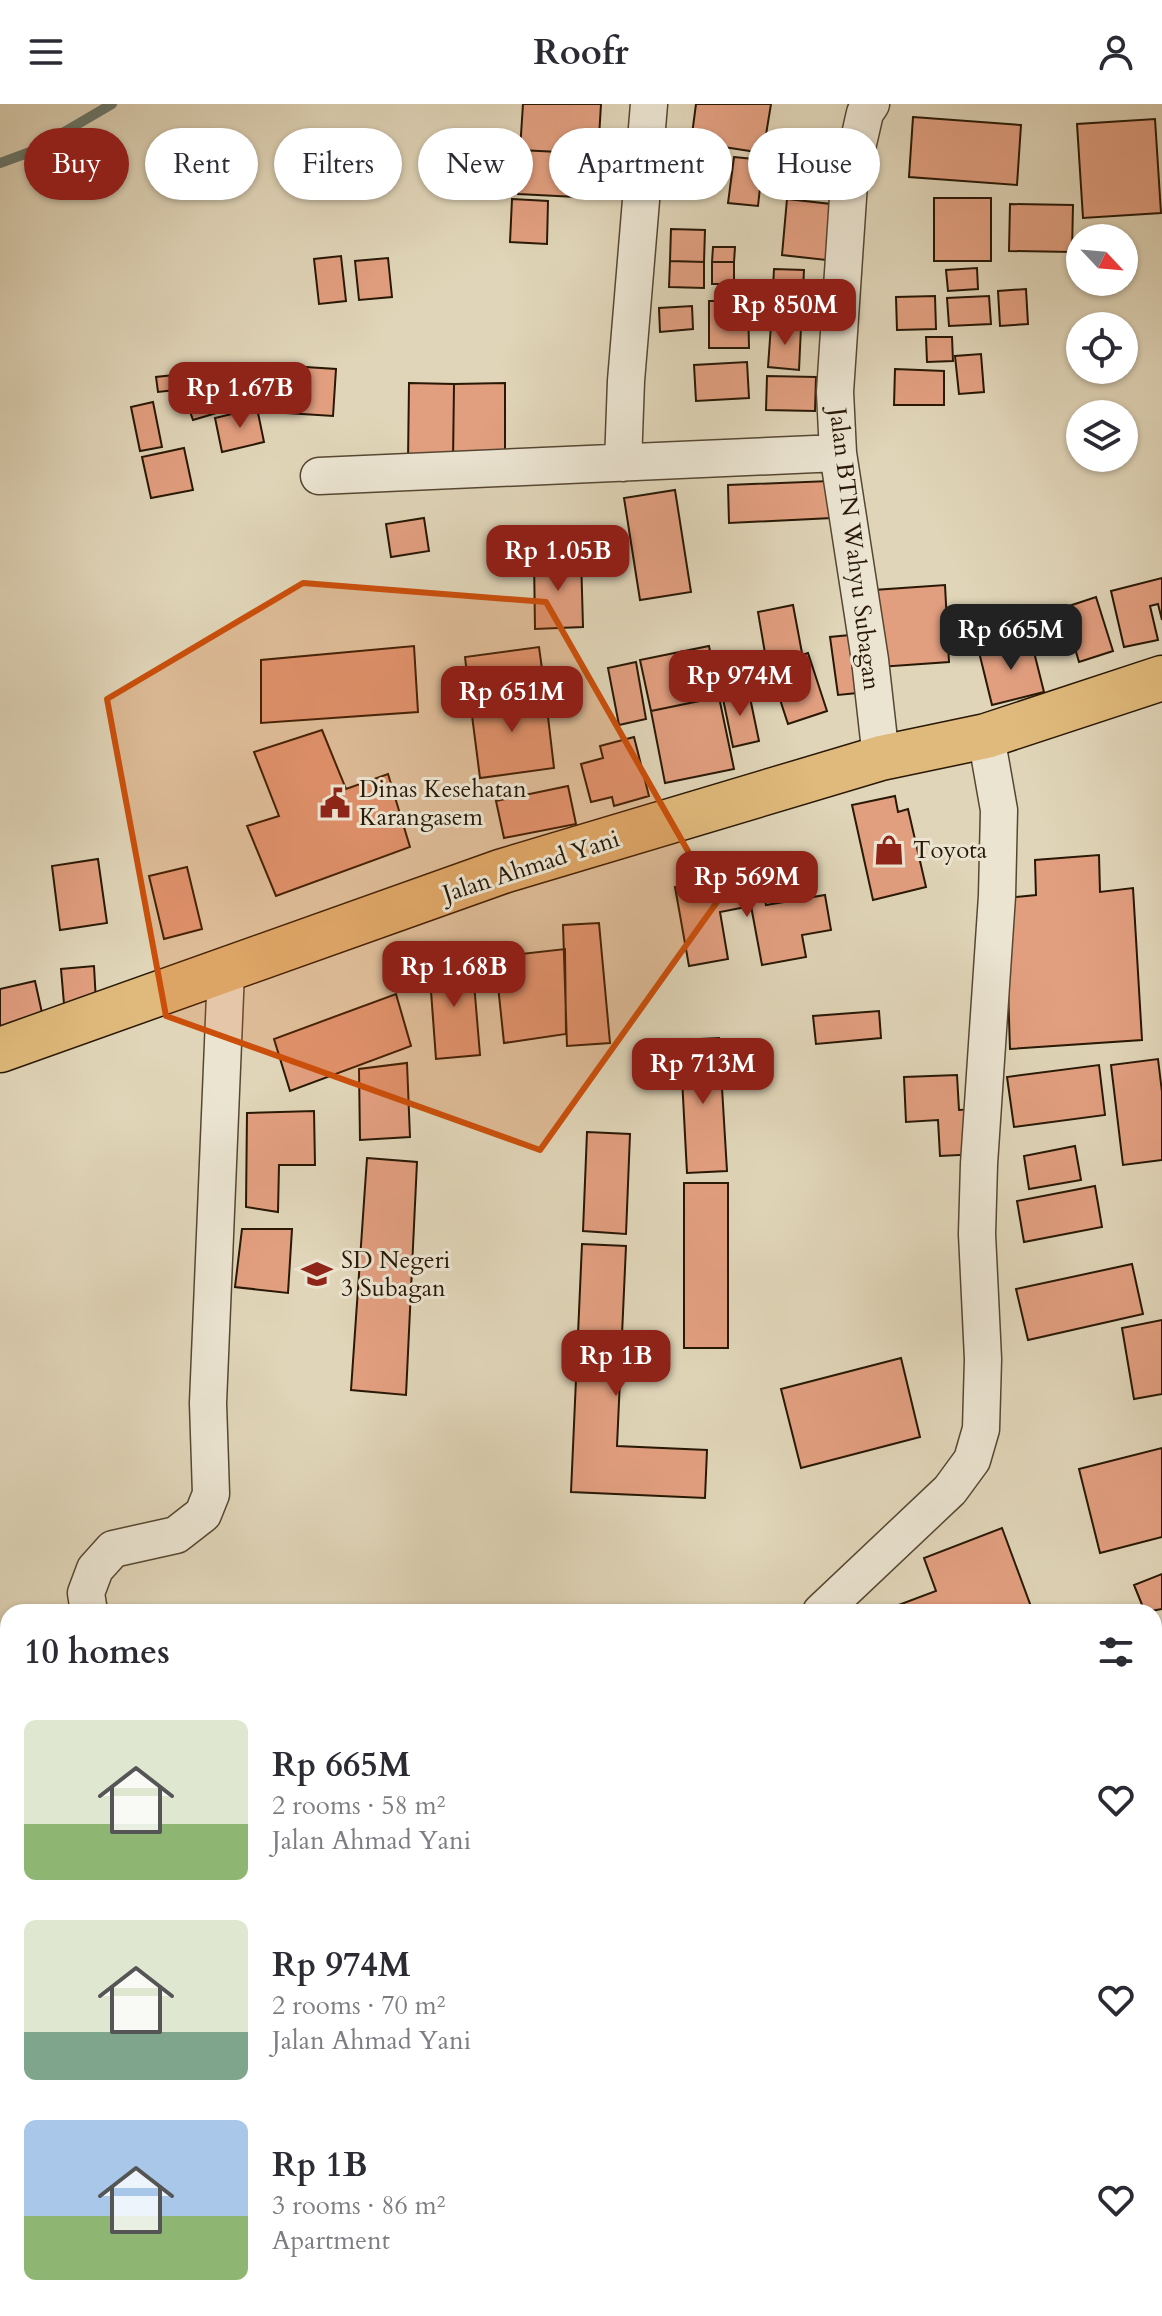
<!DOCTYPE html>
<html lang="en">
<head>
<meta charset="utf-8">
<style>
	:root { --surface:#fff; --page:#f7f7f7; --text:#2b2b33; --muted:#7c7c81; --accent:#8f2418 }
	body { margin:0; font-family:Cardo,serif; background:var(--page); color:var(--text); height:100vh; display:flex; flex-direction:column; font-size:30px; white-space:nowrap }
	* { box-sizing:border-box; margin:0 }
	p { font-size:26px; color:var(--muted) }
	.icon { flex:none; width:44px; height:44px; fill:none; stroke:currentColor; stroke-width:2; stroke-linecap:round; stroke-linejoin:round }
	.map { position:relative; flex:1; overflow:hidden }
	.sheet { position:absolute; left:0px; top:1500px; width:1162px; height:712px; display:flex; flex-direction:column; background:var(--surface); border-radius:24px 24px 0 0; box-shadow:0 2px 6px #0004 }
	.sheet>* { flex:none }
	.top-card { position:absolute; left:24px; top:24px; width:1114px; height:72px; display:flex; gap:16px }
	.needle { width:52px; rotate:116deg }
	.controls { position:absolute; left:1066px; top:120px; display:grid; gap:16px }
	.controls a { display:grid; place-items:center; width:72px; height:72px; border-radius:50%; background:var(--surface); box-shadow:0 2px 6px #0004; font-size:40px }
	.price { position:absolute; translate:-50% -68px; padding:0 18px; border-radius:16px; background:var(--accent); color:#fff; font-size:26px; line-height:52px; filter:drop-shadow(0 2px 4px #0008) }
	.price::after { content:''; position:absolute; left:50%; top:48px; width:24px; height:18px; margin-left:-12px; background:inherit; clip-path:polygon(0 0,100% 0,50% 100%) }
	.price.current { background:#222; color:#fff }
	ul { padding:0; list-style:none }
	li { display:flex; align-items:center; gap:24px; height:200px; padding:0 24px }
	li span { display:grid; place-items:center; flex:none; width:224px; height:160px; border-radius:12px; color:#555 }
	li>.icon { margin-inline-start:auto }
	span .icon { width:96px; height:96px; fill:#fffc; stroke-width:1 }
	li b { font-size:34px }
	h2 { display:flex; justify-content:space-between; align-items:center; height:96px; padding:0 24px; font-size:34px }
	.tag { padding:0 28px; border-radius:36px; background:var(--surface); box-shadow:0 2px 6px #0004; font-size:28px; line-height:72px }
	.tag.current { background:var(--accent); color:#fff }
	header { display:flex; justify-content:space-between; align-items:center; height:104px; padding:0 24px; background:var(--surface); font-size:36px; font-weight:600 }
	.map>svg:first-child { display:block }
</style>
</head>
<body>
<header><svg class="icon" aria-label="menu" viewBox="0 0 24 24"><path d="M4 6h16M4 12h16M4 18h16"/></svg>Roofr<svg class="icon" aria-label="person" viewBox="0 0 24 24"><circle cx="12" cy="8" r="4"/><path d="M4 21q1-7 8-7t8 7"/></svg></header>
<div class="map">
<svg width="1162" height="2212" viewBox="0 0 1162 2212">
	<rect width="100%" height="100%" fill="#e0d5b8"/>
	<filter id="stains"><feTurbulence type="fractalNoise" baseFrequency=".0025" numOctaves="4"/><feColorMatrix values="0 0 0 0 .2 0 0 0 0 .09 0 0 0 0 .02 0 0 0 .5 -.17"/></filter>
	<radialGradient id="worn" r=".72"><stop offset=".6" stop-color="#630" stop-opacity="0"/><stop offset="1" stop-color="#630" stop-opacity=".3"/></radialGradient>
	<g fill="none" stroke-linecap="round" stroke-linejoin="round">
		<path stroke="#69786d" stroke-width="10" d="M0,59L30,48L112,0"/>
	</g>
	<path fill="#e29f80" stroke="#281805" stroke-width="2" d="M523,0H601L598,50L520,46Z
		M696,0H771L763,49L691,38Z
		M913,13L1021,21L1017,81L909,73Z
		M1155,15L1161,109L1083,114L1077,20Z
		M520,46L598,50L596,94L518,90Z
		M734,53L763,56L758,102L728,99Z
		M934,94H991V157H934Z
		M512,95L548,97L547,140L510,138Z
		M787,95L831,100L826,156L782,151Z
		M1010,100L1073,101L1072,148L1009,147Z
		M671,125L705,126L704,158L670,157Z
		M713,143H735L734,158H712Z
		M341,152L346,197L319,200L314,155Z
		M388,154L392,193L359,196L355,157Z
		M670,157L704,158V184L669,183Z
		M712,158H734V180H712Z
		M977,164L978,185L948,187L946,166Z
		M774,165L804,166L801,223L771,221Z
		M1026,185L1028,220L1000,222L998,187Z
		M935,192L936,225L897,226L896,193Z
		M989,192L991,220L949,222L947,194Z
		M709,197H748L749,244H709Z
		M692,202L693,225L660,228L659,204Z
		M771,221L801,223L799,266L768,263Z
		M926,233H952L953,257L927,258Z
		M981,250L984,288L959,290L955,252Z
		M747,258L749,294L696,297L694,261Z
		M290,262L336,265L333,312L287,309Z
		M895,265L944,267V301H894Z
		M183,270L184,285L158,288L156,273Z
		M767,272L816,273L815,307L766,306Z
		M214,278L223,307L193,316L183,288Z
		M409,279L454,280L453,357H408Z
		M505,279V357H453L454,280Z
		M153,298L162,343L140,347L131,303Z
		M257,304L264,338L222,348L215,314Z
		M184,344L193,386L151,394L142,353Z
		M830,377L832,414L729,419L728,381Z
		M675,386L691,488L640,496L624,394Z
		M424,414L429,447L391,453L386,420Z
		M581,452L583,523L535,525L534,454Z
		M1162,474V516L1158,500L1150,502L1158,536L1124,543L1111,487Z
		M945,481L949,558L879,563L874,486Z
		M1096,493L1113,547L1079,558L1063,504Z
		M793,501L802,549L766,555L758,508Z
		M860,530L867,588L838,591L830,533Z
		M1031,536L1044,588L992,601L979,548Z
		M414,542L418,608L261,619V556Z
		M709,542L719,593L651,607L640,556Z
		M539,543L545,587L470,596L465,553Z
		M808,549L827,607L788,620L769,562Z
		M636,558L646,615L619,621L608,564Z
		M748,584L759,637L733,643L722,590Z
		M545,587L554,664L480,674L470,596Z
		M719,593L734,665L665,679L651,607Z
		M322,626L346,685L388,670L410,743L276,792L247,722L279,712L254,648Z
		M634,633L649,692L614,702L612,693L591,698L581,660L603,654L600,642Z
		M568,682L576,720L504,734L496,697Z
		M895,692L898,708L908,705L926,783L873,796L852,701Z
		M1099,751L1100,788L1133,784L1142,936L1010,945L1005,794L1036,791L1035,756Z
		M98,755L107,819L60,826L52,762Z
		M187,763L202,825L164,835L149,772Z
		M760,767L766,801L825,791L831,826L802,831L806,853L762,861L751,802L720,808L728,855L689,862L675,783Z
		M599,819L610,939L567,942L563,821Z
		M565,845L566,930L504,939L495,853Z
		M472,855L480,951L436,955L429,860Z
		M94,862L96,898L64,900L61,865Z
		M35,877L44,918L0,928V885Z
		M396,890L411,942L290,987L274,935Z
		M879,907L881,934L816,940L813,912Z
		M719,934L727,1067L687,1069L680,936Z
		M1158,955L1162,988V1056L1123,1061L1111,961Z
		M407,959L410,1033L360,1036L359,965Z
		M1099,961L1105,1011L1014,1023L1007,973Z
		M957,971L959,1006L976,1005L979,1050L940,1052L938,1016L906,1018L904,973Z
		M314,1007L315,1061H279L278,1108L246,1103L247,1009Z
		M587,1028L630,1030L626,1130L583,1127Z
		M1075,1042L1081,1076L1029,1085L1024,1052Z
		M367,1054L417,1058L406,1291L351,1286Z
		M684,1079H728V1244H684Z
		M1095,1082L1102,1123L1024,1138L1017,1097Z
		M242,1125H292L288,1189L235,1183Z
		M582,1140L626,1142L617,1342L707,1346L705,1394L571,1388Z
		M1132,1160L1143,1210L1028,1236L1016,1185Z
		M1162,1216V1290L1134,1295L1122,1224Z
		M901,1254L920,1333L801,1364L781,1285Z
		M1162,1344V1433L1100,1449L1079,1365Z
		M1002,1424L1033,1508H880L936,1487L924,1454Z
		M1162,1470V1505L1145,1508L1134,1481Z
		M8,1836V1920L3,1921L0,1891V1837Z
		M16,2204H62L63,2212H18Z
		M685,2204H700L702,2212H665L664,2210Z
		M707,2204H744L746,2212H709Z
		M821,2204H857L859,2212H824Z
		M862,2204H892L894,2212H865Z
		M897,2204H930L931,2207L912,2212H899Z"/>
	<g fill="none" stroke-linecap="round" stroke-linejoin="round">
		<g stroke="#564732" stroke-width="39">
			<path id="street" d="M871,0L865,9L849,79L835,288L838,349L870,556L881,654
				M623,359L626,277L649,0
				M319,372L838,349
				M89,1508L86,1489L95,1465L113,1445L176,1431L203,1410L211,1390L208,1299L226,867
				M821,1508L950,1386L972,1356L981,1325L983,1255L977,1130L979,1060L997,792L999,706L986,632
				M0,1772L8,1771
				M1107,2204L1109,2212
				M943,2212L963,2204"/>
		</g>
		<g stroke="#281805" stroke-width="47">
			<path id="highway" d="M0,946L503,767L881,654L986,632L1162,574"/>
		</g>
		<use href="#street" stroke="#ebe4d1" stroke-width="36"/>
		<use href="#highway" stroke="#e0ba7c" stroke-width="44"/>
	</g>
	<path fill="#cb4f0b" fill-opacity="0.2" stroke="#cb4f0b" stroke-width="6" stroke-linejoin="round" d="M303,479L546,498L717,798L540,1046L166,912L107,595Z"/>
	<defs>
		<g id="civic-bare" transform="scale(2.4)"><path d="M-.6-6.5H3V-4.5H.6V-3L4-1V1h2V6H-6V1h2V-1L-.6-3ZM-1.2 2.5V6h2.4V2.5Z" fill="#8f2418" stroke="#ebe4d1" stroke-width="2.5" paint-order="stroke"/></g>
		<g id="shop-bare" transform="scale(2.4)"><path d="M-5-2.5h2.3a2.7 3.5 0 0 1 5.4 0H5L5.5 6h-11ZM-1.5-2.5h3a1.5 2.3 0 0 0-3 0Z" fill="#8f2418" stroke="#ebe4d1" stroke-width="2.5" paint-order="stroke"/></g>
		<g id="school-bare" transform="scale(2.4)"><path d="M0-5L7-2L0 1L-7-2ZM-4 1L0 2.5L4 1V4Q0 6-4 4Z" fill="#8f2418" stroke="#ebe4d1" stroke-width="2.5" paint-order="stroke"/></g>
	</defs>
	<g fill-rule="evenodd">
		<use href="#civic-bare" x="335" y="699"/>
		<use href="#shop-bare" x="889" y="746"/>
		<use href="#school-bare" x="317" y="1170"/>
	</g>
	<g text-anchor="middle" stroke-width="6" stroke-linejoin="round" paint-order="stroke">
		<g font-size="24" fill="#281805" stroke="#ebe4d1">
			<text transform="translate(855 445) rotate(83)" y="8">Jalan BTN Wahyu Subagan</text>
			<text transform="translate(531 762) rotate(-18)" y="8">Jalan Ahmad Yani</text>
		</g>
		<g font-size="24" fill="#281805" stroke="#ebe4d1" text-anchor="start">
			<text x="359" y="693">Dinas Kesehatan<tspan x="359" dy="28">Karangasem</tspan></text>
			<text x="913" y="754">Toyota</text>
			<text x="341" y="1164">SD Negeri<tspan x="341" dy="28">3 Subagan</tspan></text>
		</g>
	</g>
	<rect width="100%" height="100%" filter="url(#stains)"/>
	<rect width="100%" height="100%" fill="url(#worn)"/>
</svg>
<div class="controls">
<a><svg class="needle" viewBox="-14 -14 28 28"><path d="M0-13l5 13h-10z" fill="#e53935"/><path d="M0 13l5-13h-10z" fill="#7c7c81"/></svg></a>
<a><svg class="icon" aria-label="locate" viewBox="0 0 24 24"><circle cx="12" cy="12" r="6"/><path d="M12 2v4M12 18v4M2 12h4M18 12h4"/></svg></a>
<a><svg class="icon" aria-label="layers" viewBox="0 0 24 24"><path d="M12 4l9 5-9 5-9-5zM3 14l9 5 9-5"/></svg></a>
</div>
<b class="price" style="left:785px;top:243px">Rp 850M</b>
<b class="price" style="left:240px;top:326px">Rp 1.67B</b>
<b class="price" style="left:558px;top:489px">Rp 1.05B</b>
<b class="price current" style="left:1011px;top:568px">Rp 665M</b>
<b class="price" style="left:740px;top:614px">Rp 974M</b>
<b class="price" style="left:512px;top:630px">Rp 651M</b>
<b class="price" style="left:747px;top:815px">Rp 569M</b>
<b class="price" style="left:454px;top:905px">Rp 1.68B</b>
<b class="price" style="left:703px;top:1002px">Rp 713M</b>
<b class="price" style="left:616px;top:1294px">Rp 1B</b>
<div class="top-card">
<a class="tag current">Buy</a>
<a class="tag">Rent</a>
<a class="tag">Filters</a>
<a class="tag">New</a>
<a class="tag">Apartment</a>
<a class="tag">House</a>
</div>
<section class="sheet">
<h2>10 homes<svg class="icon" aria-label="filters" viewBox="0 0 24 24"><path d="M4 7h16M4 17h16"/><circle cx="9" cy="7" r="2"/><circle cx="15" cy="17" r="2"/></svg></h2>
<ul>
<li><span style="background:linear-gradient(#dfe7d0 65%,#8fb573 0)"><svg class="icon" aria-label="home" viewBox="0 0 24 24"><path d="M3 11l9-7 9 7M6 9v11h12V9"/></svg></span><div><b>Rp 665M</b><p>2 rooms · 58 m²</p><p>Jalan Ahmad Yani</p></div><svg class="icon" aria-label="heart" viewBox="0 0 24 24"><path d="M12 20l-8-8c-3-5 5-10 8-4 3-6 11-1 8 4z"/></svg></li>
<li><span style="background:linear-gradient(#dfe7d0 70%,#7fa58c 0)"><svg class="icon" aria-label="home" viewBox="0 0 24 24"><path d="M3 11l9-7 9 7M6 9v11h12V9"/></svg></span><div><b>Rp 974M</b><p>2 rooms · 70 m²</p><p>Jalan Ahmad Yani</p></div><svg class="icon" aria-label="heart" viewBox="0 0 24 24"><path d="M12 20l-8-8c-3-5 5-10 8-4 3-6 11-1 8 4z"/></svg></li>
<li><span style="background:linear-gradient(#a9c7e8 60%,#8fb573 0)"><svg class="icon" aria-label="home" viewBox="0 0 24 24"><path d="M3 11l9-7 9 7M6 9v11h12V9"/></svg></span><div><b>Rp 1B</b><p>3 rooms · 86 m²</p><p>Apartment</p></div><svg class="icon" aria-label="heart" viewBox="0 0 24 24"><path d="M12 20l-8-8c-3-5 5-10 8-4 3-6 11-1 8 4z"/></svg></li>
</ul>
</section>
</div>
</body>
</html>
